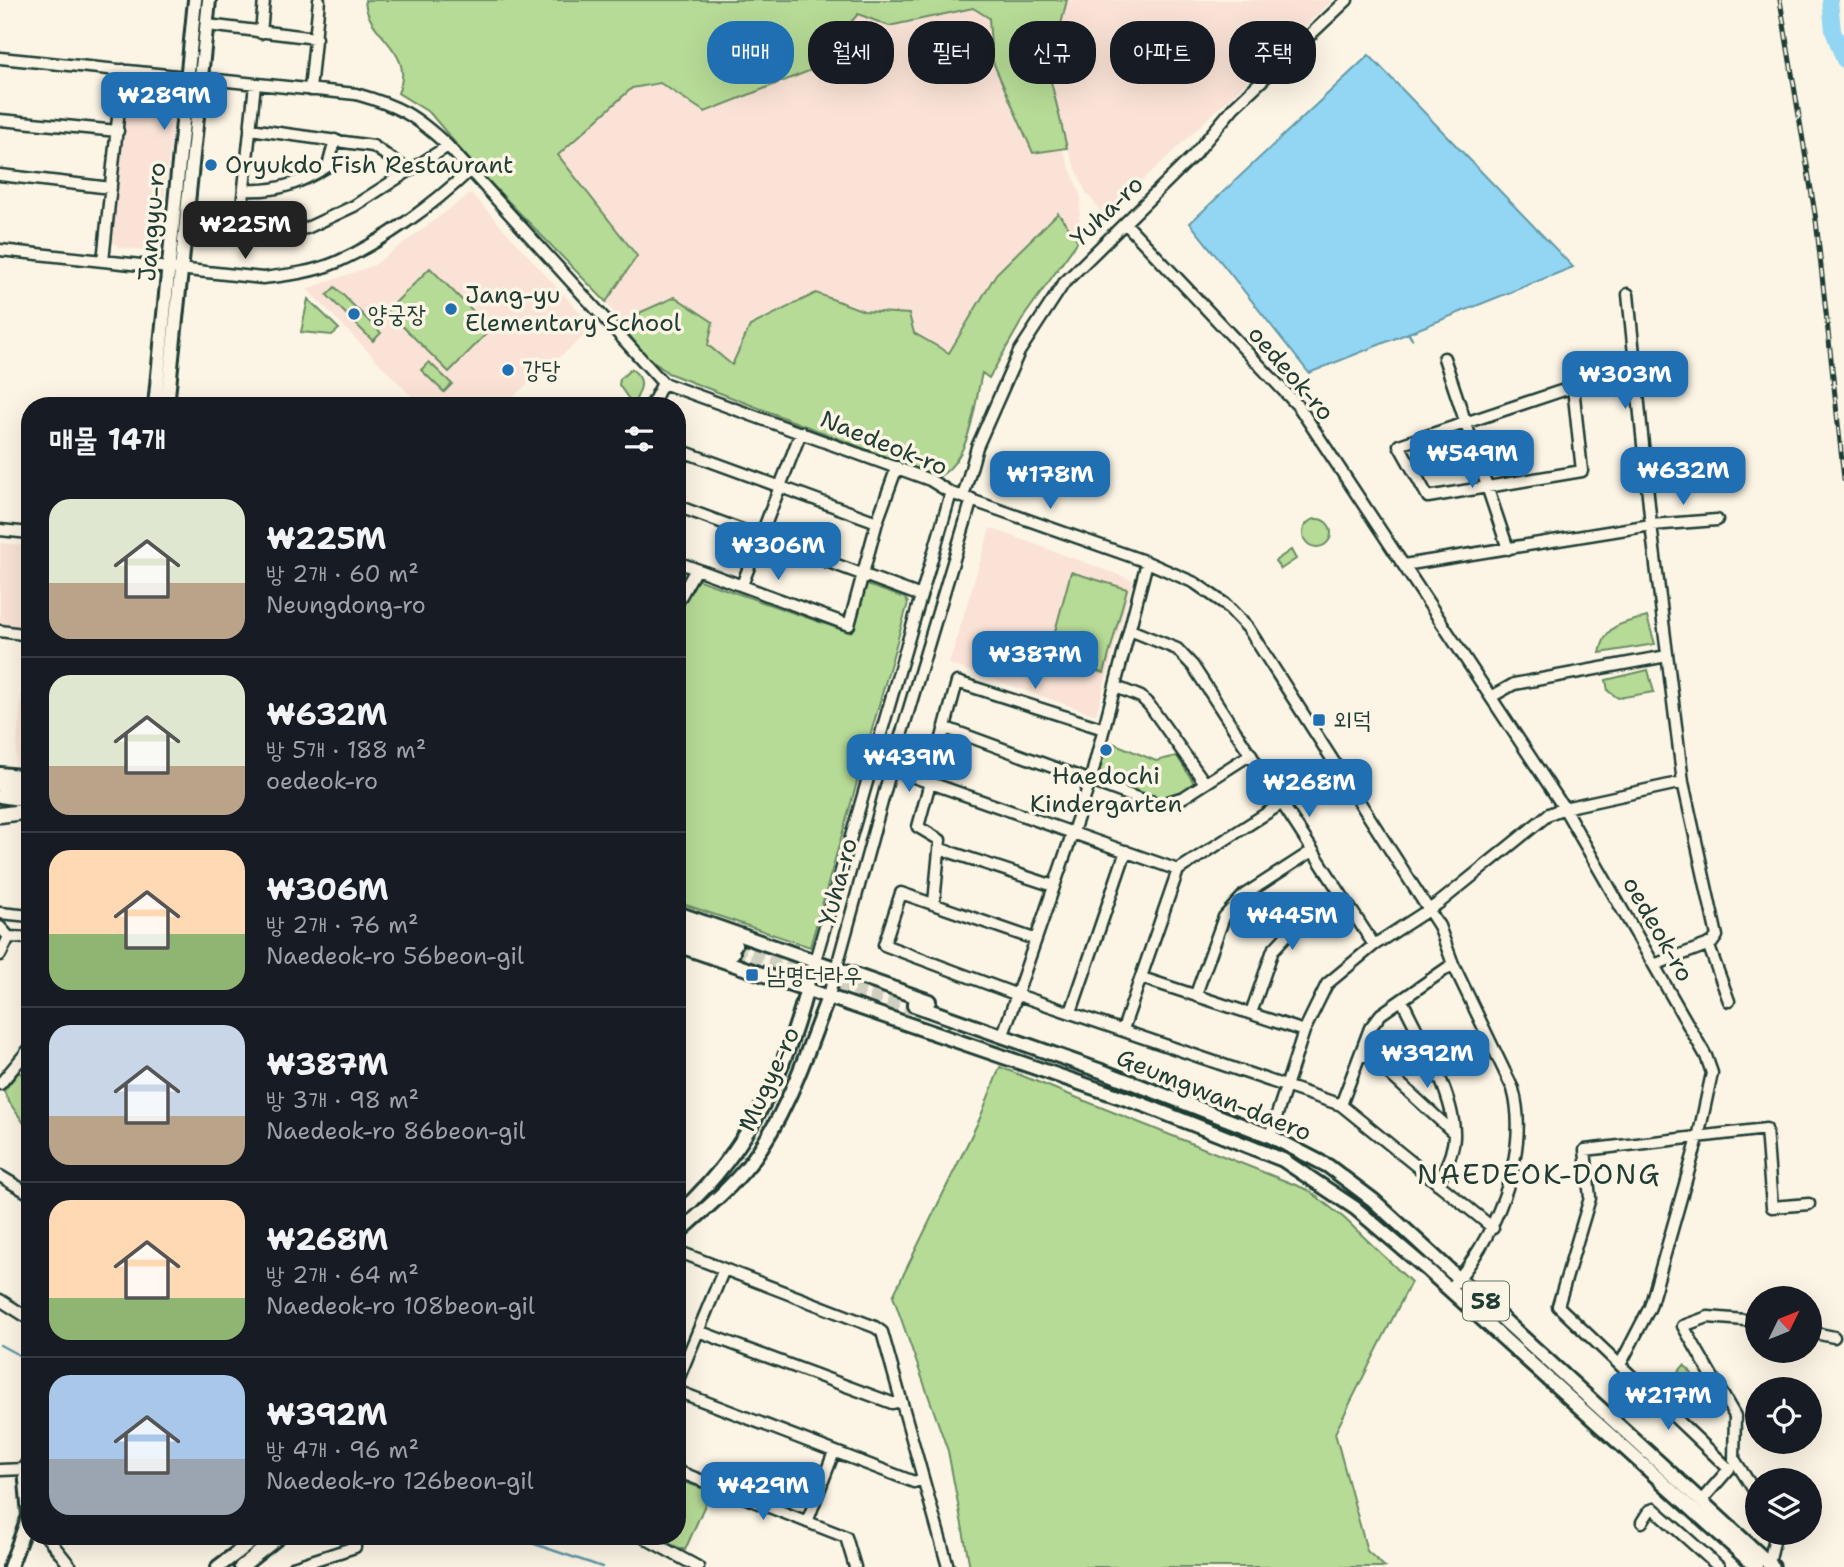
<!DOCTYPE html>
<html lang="ko">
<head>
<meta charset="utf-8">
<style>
	:root { --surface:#171b24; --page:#242831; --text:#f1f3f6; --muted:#9ea1a6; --line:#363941; --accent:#1f6fb2 }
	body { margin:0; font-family:"Shantell Sans","Poor Story",sans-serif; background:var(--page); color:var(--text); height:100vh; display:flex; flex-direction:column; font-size:26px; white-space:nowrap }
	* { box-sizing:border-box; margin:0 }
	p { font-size:23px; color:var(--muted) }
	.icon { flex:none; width:38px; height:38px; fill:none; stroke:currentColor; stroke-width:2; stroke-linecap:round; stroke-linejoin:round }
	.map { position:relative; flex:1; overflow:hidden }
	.sheet { position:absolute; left:21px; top:397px; width:665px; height:1148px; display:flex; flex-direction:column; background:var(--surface); border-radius:28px; box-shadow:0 7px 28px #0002 }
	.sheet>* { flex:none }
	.guide { position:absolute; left:707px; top:21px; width:665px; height:63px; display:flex; gap:14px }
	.needle { width:46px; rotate:47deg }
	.buttons { position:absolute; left:1745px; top:1286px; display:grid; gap:14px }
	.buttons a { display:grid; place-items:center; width:77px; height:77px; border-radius:50%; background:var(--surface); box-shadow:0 7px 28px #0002; font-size:35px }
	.price { position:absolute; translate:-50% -60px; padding:0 16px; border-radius:14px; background:var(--accent); color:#fff; font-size:23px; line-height:46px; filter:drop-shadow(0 2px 4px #0008) }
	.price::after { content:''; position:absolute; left:50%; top:42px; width:21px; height:16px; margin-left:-10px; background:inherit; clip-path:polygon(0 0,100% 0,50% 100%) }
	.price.active { background:#222; color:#fff }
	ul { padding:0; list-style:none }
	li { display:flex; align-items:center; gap:21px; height:175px; padding:0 28px }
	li+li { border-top:2px solid var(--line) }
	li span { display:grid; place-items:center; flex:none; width:196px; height:140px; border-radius:21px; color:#555 }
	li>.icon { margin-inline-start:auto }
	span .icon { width:84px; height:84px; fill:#fffc; stroke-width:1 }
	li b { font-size:30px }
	h2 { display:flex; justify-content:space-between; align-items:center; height:84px; padding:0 28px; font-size:30px }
	.chip { padding:0 24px; border-radius:28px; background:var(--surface); box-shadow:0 7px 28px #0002; font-size:24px; line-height:63px }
	.chip.active { background:var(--accent); color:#fff }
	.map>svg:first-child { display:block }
</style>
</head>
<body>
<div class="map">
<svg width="1844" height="1567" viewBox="0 0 1844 1567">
	<rect width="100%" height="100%" fill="#fcf5e5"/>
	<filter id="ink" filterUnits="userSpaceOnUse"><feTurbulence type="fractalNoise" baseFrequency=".0143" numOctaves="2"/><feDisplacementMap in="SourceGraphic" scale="14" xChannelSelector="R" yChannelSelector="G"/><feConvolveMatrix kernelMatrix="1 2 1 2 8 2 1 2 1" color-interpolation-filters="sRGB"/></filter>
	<g filter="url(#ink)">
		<path fill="#fae3d6" d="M1067,0H1333L1105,216L1086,193L1067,148L1049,73Z
			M973,8L989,18L992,60L1033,153L1062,148L1081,196L1078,241L1058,214L996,274L949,353L914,333L909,314L864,311L816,293L732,365L708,345L641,312L628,333L606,302L637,255L558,155L632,87L660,82L705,112L809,71L858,14L889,26Z
			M131,80L178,85L158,244L150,251L118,247L111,240L124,82Z
			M471,193L594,328L502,406H421L307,289L374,265Z
			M990,528L1133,580L1096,715L949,664Z
			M0,543L30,546V636L0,632Z
			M26,641H30V767L15,766Z"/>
		<path fill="#b6db96" stroke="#6a8c65" stroke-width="2" d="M365,0H1067L1049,73L1067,148L1033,153L992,60L989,18L973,8L889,26L858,14L809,71L705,112L660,83L632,88L558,155L637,256L606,302L477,169L430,113L398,93C417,49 366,37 365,0Z
			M1058,213L1078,241L1025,315L989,378L982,373C974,406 971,459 938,477L668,373L645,355L628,333L641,312L675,297L713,322L708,345L732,365L750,326L816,293L864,311L909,314L914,333L949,353L996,274Z
			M430,268L491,329L449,372L387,311Z
			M335,287L381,333L373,341L327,295Z
			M308,299L339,329L332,335L301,332Z
			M429,362L452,384L444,392L421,370Z
			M631,369C648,380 640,391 633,405L619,385L620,379Z
			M1303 533a14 14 0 1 1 28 0a14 14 0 1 1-28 0Z
			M1291,550L1296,559L1281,569L1275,561Z
			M1071,572L1127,589L1104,673L1048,657Z
			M699,580L848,632L867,585L905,598L908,603L810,947L677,902V615L693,584Z
			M1647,617L1655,644L1600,653C1606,623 1621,624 1647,617Z
			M1648,670L1654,692L1618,698L1608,691L1606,680Z
			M1108,741L1156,761L1177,756L1194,783C1172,814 1124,788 1097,779Z
			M1000,1067L1308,1190L1344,1218L1411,1282L1335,1433L1367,1551L1385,1567H970L948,1451L893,1296L980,1118Z
			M19,1072L30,1080V1135C24,1118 10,1109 4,1091Z
			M1684,1365C1699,1376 1698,1396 1691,1411C1676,1407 1669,1402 1666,1387Z
			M677,1480L711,1491L685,1550L652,1537L677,1536Z"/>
		<path fill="#92d6f4" stroke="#6499a7" stroke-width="2" d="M1369,55L1573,267L1309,373L1190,223Z"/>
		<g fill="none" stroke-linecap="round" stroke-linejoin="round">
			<path stroke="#6499a7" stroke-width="2.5" d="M1408,333L1412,339
				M0,1345L30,1361
				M511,1536L602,1567"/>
			<path stroke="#92d6f4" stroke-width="16" d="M1830,0L1833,31L1844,60"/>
			<path stroke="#d0d0c2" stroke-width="12" stroke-dasharray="12 6" stroke-linecap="butt" d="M735,945L914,1005
				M733,953L910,1015"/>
			<g stroke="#1f3d34" stroke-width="15">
				<path id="minor" d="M207,25L316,38
					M261,33L264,0
					M0,58L356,94C399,106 415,115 448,146L663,383L930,480L951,493L1147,562L1195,583L1225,604L1248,628L1439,926L1453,964L1513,1089C1531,1153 1493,1244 1449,1289
					M255,84L239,235L307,228L354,206L448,146
					M310,90L319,0
					M0,120L118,131
					M250,129L373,146L409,171
					M0,175L111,188
					M245,190C278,192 300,183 328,166L335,140
					M1125,223L1299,407L1564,808L1706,1056L1712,1073L1698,1138L1650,1307L1620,1365
					M0,250L263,278C288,275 314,272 337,262C384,241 433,205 470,170
					M103,261L123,70
					M1628,294L1651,525L1683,782L1717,936L1712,943L1654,965
					M1444,358L1508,549
					M1573,387L1582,471L1428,497L1399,445Z
					M651,406L663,383
					M677,468L685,452L877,522
					M963,497L977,447L1019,352L1064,283L1194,155L1234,107L1347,0
					M677,506L921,596
					M0,530L30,533
					M677,562L849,625L877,522L897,467
					M1404,565L1651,525L1717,520
					M742,585L801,432
					M677,603L696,569
					M1130,630L1177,649L1193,666L1374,945
					M0,631L30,635
					M1116,687L1141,697L1150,706L1205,783
					M1491,697L1514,684L1667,656
					M946,728L1137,798L1162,804L1184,797L1251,754
					M891,769L1178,870
					M941,849L1054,886
					M934,903L940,840L918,827L957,682L1104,729
					M0,913L30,916
					M0,927L9,937L30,938
					M1034,939L901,893L884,945L1015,994L1341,1105L1493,1228
					M1708,944L1729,1001
					M0,955L9,937
					M1142,978L1304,1031
					M807,988L951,493
					M1196,994L1224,917L1244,895L1312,851
					M829,995L891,769L972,499
					M1402,1000C1419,1037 1453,1091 1454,1132C1455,1151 1445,1167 1438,1184
					M1071,1012L1126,851
					M1251,1013L1273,950L1286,936L1341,899
					M1005,1029L1090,782L1147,562
					M1123,1029L1178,870L1281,804L1335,764
					M1362,1054L1372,1058L1454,1133
					M0,1084L30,1048
					M1341,1105L1370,1028L1381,1014L1453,964
					M1270,1136L1304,1031L1327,984L1374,945L1439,903L1549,814L1564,808L1683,782
					M0,1176L30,1194
					M677,1251L875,1327L882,1332L948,1567
					M0,1300L30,1319
					M1757,1321L1708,1317L1683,1326L1735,1416L1734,1459L1757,1495
					M698,1331L892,1403L901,1401
					M1810,1332L1834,1337
					M677,1382L724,1269
					M677,1391L914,1482L923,1479
					M0,1470L25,1469
					M677,1471L846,1537L855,1567
					M1702,1500L1729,1469L1558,1306L1590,1198L1585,1150L1766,1129L1772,1207L1809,1204
					M807,1522L834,1452
					M1642,1522L1649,1511L1654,1509L1719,1567
					M46,1536L71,1567
					M641,1536L698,1567
					M293,1567L355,1547
					M1768,1567L1776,1533"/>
			</g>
			<g stroke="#1f3d34" stroke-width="18">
				<path id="major" d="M155,406L195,0
					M167,406L209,0
					M0,774L30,777
					M0,785L28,788
					M0,796L26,800
					M677,913L929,1001
					M677,924L735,945
					M677,935L733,953
					M677,945L1144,1105L1283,1160L1355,1208L1429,1271L1756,1567
					M914,1005L1107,1073L1270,1136L1328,1166L1373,1200L1773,1567
					M677,1215C745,1155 785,1074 807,988
					M677,1234C703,1211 730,1189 751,1162C788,1113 807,1051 829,995
					M10,1567L29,1516L25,1469L30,1460
					M218,1567L259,1536
					M241,1567L280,1536"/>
			</g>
			<g stroke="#1f3d34" stroke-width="19">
				<path id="highway" d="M0,815L30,811"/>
			</g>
			<use href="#minor" stroke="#fcf5e5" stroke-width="10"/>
			<use href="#major" stroke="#fcf5e5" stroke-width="12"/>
			<use href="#highway" stroke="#fcf5e5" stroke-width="14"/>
			<g stroke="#1f3d34" stroke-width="5">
				<path id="rail" d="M1780,0L1816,220L1844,479"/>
			</g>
			<use href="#rail" stroke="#fcf5e5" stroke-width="2.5" stroke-dasharray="8" stroke-linecap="butt"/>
		</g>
	</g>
	<g fill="#1f6fb2" stroke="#fcf5e5" stroke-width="2.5">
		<circle cx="211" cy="165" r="7"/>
		<circle cx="451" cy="309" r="7"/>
		<circle cx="354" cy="314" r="7"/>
		<circle cx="508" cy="370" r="7"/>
		<rect x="1312" y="713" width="14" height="14" rx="3.5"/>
		<circle cx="1106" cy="750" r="7"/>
		<rect x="745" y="968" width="14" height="14" rx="3.5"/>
	</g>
	<g text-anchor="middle" stroke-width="7" stroke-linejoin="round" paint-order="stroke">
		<rect fill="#fcf5e5" stroke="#617469" stroke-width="2" x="1463" y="1281.5" width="46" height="39" rx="5"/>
		<g font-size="23" font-weight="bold" fill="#1f3d34">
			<text x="1486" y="1309">58</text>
		</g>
		<g font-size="24" fill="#1f3d34" stroke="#fcf5e5" text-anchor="start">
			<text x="225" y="173">Oryukdo Fish Restaurant</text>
			<text x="465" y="303">Jang-yu<tspan x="465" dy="28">Elementary School</tspan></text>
			<text x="368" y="322">양궁장</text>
			<text x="522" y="378">강당</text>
			<text x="1333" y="728">외덕</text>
			<text x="1106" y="784" text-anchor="middle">Haedochi<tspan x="1106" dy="28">Kindergarten</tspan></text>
			<text x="766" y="983">남명더라우</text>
		</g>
		<g font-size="24" fill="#1f3d34" stroke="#fcf5e5">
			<text transform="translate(1107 211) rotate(-44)" y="8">Yuha-ro</text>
			<text transform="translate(152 222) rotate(-85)" y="8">Jangyu-ro</text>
			<text transform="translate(1291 373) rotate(49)" y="8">oedeok-ro</text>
			<text transform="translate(884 443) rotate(22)" y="8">Naedeok-ro</text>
			<text transform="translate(838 882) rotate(-75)" y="8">Yuha-ro</text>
			<text transform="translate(1658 929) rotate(60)" y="8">oedeok-ro</text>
			<text transform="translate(769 1079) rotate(-65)" y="8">Mugye-ro</text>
			<text transform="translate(1214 1095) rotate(22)" y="8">Geumgwan-daero</text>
		</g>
		<g font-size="28" letter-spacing="2" fill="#1f3d34" stroke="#fcf5e5">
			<text x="1539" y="1184">NAEDEOK-DONG</text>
		</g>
	</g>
</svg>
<div class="buttons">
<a><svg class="needle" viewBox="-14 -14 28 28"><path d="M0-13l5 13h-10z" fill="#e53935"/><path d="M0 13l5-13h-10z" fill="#9ea1a6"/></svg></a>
<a><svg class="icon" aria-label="locate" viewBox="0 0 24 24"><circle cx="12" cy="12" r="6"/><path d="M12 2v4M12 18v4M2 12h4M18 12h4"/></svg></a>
<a><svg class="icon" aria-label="layers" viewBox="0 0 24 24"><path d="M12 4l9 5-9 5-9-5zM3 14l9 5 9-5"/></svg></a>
</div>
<b class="price" style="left:164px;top:132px">₩289M</b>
<b class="price active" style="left:245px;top:261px">₩225M</b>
<b class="price" style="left:1625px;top:411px">₩303M</b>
<b class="price" style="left:1472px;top:490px">₩549M</b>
<b class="price" style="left:1683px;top:507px">₩632M</b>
<b class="price" style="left:1050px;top:511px">₩178M</b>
<b class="price" style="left:778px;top:582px">₩306M</b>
<b class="price" style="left:1035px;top:691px">₩387M</b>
<b class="price" style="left:909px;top:794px">₩439M</b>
<b class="price" style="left:1309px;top:819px">₩268M</b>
<b class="price" style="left:1292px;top:952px">₩445M</b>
<b class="price" style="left:1427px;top:1090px">₩392M</b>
<b class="price" style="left:1668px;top:1432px">₩217M</b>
<b class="price" style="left:763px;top:1522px">₩429M</b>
<div class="guide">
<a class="chip active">매매</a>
<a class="chip">월세</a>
<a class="chip">필터</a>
<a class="chip">신규</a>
<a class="chip">아파트</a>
<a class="chip">주택</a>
</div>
<section class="sheet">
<h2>매물 14개<svg class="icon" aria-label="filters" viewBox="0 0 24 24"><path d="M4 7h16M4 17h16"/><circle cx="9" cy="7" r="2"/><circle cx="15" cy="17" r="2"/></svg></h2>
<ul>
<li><span style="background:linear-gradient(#dfe7d0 60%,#b9a48a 0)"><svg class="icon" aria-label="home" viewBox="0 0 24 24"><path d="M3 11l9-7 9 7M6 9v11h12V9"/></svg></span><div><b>₩225M</b><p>방 2개 · 60 m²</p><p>Neungdong-ro</p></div></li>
<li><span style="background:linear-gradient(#dfe7d0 65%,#b9a48a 0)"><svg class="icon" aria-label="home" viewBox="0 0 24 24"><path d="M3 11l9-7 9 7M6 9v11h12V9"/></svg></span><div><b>₩632M</b><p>방 5개 · 188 m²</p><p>oedeok-ro</p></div></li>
<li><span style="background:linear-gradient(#ffd9b3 60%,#8fb573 0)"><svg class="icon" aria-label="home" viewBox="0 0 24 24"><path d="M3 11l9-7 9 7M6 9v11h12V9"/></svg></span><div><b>₩306M</b><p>방 2개 · 76 m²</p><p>Naedeok-ro 56beon-gil</p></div></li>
<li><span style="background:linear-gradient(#c9d6e8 65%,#b9a48a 0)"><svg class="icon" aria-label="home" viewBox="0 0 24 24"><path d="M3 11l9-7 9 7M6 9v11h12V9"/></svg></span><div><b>₩387M</b><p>방 3개 · 98 m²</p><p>Naedeok-ro 86beon-gil</p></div></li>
<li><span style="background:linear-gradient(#ffd9b3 70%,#8fb573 0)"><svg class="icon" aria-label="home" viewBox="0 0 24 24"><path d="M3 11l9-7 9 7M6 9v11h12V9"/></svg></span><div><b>₩268M</b><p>방 2개 · 64 m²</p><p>Naedeok-ro 108beon-gil</p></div></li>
<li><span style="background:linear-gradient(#a9c7e8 60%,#9aa5b1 0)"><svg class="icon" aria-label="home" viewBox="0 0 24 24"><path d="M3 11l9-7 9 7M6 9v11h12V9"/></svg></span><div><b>₩392M</b><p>방 4개 · 96 m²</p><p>Naedeok-ro 126beon-gil</p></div></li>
</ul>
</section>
</div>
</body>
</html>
